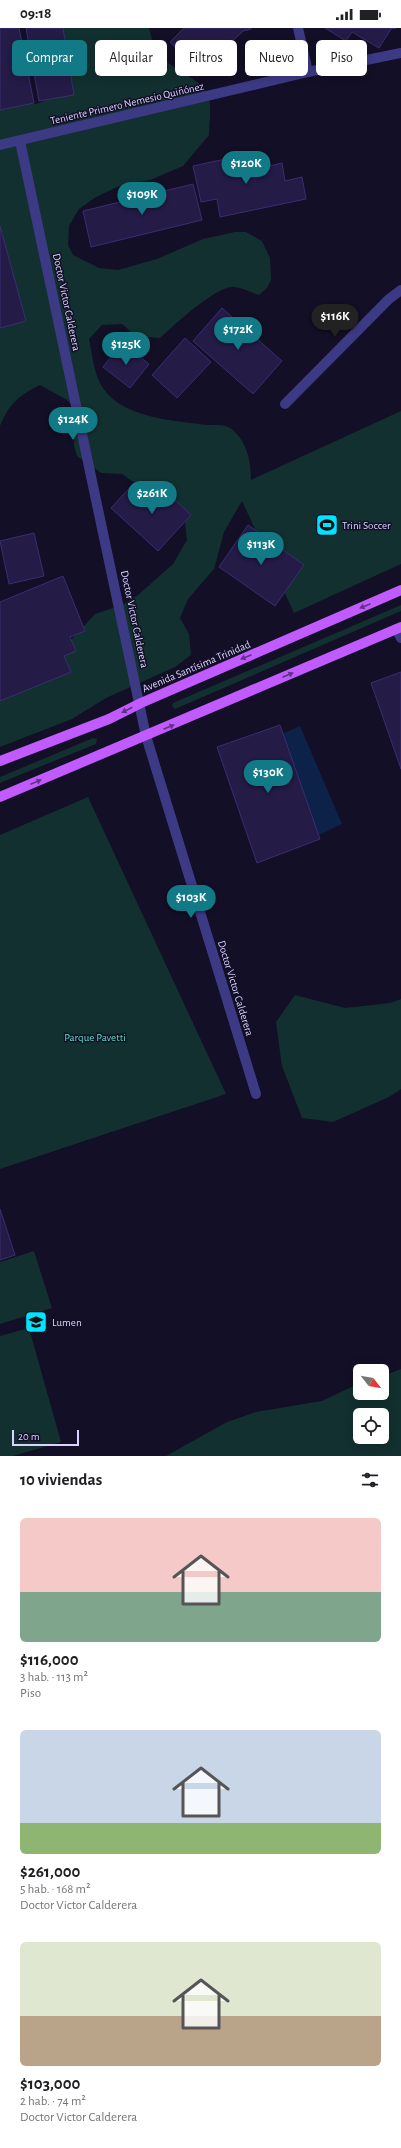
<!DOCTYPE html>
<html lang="es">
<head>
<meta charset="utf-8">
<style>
	:root { --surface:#fff; --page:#f2f2f2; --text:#202124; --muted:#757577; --accent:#127987 }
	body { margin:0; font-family:"Alegreya Sans",sans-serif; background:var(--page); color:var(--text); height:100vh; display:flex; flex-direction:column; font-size:15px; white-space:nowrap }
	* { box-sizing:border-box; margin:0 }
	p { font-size:13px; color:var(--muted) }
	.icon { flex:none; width:22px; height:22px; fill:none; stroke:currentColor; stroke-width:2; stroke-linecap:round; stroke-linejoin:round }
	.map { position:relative; height:1428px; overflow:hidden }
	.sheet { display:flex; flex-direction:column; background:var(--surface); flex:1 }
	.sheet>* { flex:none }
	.banner { position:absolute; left:12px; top:12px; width:377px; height:36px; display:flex; gap:8px }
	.needle { width:26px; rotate:121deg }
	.controls { position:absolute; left:353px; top:1336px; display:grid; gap:8px }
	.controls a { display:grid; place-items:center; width:36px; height:36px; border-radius:6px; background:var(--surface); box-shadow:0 2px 10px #0003; font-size:20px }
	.scale { position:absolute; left:12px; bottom:10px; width:67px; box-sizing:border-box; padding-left:4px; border:2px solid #d9d4ff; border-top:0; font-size:11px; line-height:14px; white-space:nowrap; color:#d9d4ff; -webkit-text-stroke:3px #130f26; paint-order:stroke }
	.price { position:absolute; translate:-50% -34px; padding:0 9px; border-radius:14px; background:var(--accent); color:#fff; font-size:13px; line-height:26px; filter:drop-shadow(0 1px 2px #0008) }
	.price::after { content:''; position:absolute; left:50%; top:24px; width:12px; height:9px; margin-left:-6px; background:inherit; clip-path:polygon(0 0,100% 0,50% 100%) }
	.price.current { background:#222; color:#fff }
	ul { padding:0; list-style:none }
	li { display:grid; align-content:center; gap:8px; height:212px; padding:0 20px }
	li span { display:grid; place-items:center; height:124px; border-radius:6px; color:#555 }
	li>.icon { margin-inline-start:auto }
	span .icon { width:72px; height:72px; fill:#fffc; stroke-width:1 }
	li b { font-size:17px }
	h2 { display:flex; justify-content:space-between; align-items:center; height:48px; padding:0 20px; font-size:17px }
	.pill { padding:0 14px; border-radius:6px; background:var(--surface); box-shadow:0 2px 10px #0003; font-size:14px; line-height:36px }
	.pill.current { background:var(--accent); color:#fff }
	.status { display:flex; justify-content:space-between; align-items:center; height:28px; padding:0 20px; background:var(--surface); direction:ltr }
	.status svg { height:11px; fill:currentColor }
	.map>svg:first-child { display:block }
</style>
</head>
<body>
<div class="status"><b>09:18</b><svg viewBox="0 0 49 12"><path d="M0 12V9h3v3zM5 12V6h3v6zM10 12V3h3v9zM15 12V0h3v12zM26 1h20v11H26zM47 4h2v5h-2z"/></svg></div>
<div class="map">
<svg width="401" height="1428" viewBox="0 0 401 1428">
	<rect width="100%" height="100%" fill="#130f26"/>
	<path fill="#12302f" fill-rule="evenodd" d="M47,0H149C152,10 153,21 160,28C172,41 203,52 208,67C212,78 209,95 209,107L183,138L150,152L117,159L96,169L79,181L69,198L68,217L73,227L99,240L118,242L157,231L203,211L235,204H246L262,213L270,230L271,252L267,260L259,267C252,265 241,259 233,259C216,258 173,298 160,310L136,308L122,296L102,297L89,311C93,329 94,351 107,365C128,390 176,393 207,397C213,397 225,396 230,400C247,412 251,433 251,452L401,383V536L294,585L242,473L224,504L214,541L188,571L180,590L189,606L191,627L175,639L106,670L72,691L0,719V667L71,612L95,586L122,577L138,567L173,536L187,512L185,494L179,487L122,446L101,445L77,428L74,418L73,379L67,372L40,357C18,368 9,376 0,398V79L17,73L36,76L63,66Z
		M401,577V583L175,681L172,678L173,675Z
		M93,710L97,711L96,716L0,755V749Z
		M88,769L226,1066L0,1141V807Z
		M295,967L345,980L390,975L401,971V1061L389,1069L333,1094L302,1090L282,1038L276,994Z
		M34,1223L52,1280L0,1296V1234Z
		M29,1300L61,1414L13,1428H0V1308Z
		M401,1341V1428H166L227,1394L256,1384L322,1373L360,1355V1365H382V1348ZM360,1387H382V1409H360Z"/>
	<path fill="#0c2248" d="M300,698L342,796L317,808L275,709Z"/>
	<path fill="#241b47" stroke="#3b2d73" d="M0,0H19L34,75L0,82Z
		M26,0H63L74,67L39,73Z
		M184,0H251V1L243,3L199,45L170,14Z
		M325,0H396L391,1L379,20L352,4L346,13Z
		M249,126L251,136L262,134L265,139L282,135L285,153L302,149L306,171L220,189L217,171L201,174L193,138Z
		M193,156L202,192L91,219L83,183Z
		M0,198L26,293L0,300Z
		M222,280L282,333L253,366L193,313Z
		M185,310L211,334L177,370L152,347Z
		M122,315L149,336L130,360L103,339Z
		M134,455L151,471L161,459L191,487L158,523L111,480Z
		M248,497L304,537L275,578L219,539Z
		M34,505L44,548L9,556L0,513Z
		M63,548L85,603L70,609L76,623L64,628L71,644L0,673V574Z
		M401,644V741L371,655Z
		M280,697L320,811L257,835L217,719Z
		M0,1181L15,1227L0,1232Z"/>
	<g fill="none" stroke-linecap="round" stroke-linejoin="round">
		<path stroke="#3d3a85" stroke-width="10" d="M298,0L308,44
			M20,113L146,708L256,1066
			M0,117L308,44L401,25
			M285,376L389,271L401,262
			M396,601L401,610"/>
		<path stroke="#c25bff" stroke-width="10" d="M0,733L109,691L141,675L401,562
			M0,769L401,599"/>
	</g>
	<defs><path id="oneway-solid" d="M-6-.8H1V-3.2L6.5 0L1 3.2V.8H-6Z"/></defs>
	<g fill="#623188">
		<use href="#oneway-solid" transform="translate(365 578) rotate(157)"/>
		<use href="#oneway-solid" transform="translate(246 629) rotate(157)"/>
		<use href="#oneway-solid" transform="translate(288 647) rotate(-23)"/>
		<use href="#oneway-solid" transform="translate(127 682) rotate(153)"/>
		<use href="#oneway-solid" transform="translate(169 699) rotate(-23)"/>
		<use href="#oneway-solid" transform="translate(36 754) rotate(-22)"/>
	</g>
	<defs>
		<g id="stadium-square" transform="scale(1.15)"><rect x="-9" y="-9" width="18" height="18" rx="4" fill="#00e5ff" stroke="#130f26"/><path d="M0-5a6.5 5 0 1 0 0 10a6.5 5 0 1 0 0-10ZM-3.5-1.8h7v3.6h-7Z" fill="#111"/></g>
		<g id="school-square" transform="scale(1.15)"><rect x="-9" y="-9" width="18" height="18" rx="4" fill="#00e5ff" stroke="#130f26"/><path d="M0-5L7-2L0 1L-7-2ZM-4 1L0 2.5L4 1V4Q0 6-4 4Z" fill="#111"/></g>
	</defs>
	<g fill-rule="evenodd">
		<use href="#stadium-square" x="327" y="497"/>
		<use href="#school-square" x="36" y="1294"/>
	</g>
	<g text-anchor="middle" stroke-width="3" stroke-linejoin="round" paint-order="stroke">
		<g font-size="11" fill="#d9d4ff" stroke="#130f26">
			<text transform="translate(127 75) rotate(-13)" y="4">Teniente Primero Nemesio Quiñónez</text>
			<text transform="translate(67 274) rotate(78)" y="4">Doctor Victor Calderera</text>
			<text transform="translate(135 591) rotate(78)" y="4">Doctor Victor Calderera</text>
			<text transform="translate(196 638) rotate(-23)" y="4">Avenida Santísima Trinidad</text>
			<text transform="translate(236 960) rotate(73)" y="4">Doctor Victor Calderera</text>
		</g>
		<g font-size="11" fill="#d9d4ff" stroke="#130f26" text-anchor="start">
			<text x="342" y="501">Trini Soccer</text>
			<text x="52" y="1298">Lumen</text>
		</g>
		<g font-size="11" fill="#5fe0c0" stroke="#130f26">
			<text x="95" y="1013">Parque Pavetti</text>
		</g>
	</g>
</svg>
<div class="controls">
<a><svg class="needle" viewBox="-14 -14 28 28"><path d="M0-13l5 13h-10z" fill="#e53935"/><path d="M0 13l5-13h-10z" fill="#757577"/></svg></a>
<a><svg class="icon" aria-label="locate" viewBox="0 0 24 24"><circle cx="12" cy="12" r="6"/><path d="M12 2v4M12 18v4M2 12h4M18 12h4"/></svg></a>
</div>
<div class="scale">20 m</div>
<b class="price" style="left:246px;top:157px">$120K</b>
<b class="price" style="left:142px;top:188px">$109K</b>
<b class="price current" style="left:335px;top:310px">$116K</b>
<b class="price" style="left:238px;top:323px">$172K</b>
<b class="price" style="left:126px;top:338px">$125K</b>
<b class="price" style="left:73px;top:413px">$124K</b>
<b class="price" style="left:152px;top:487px">$261K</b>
<b class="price" style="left:261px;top:538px">$113K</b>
<b class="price" style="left:268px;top:766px">$130K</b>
<b class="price" style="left:191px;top:891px">$103K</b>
<div class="banner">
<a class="pill current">Comprar</a>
<a class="pill">Alquilar</a>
<a class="pill">Filtros</a>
<a class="pill">Nuevo</a>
<a class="pill">Piso</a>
</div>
</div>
<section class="sheet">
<h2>10 viviendas<svg class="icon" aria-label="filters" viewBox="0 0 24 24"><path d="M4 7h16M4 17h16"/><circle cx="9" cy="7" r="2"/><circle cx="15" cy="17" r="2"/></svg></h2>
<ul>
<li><span style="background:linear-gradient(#f6c9c9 60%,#7fa58c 0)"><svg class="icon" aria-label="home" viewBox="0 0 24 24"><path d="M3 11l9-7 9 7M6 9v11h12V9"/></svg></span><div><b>$116,000</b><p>3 hab. · 113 m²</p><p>Piso</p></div></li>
<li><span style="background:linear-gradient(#c9d6e8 75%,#8fb573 0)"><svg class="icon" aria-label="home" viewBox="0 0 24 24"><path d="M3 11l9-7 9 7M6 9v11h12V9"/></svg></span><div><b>$261,000</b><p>5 hab. · 168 m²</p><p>Doctor Victor Calderera</p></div></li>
<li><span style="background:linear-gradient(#dfe7d0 60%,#b9a48a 0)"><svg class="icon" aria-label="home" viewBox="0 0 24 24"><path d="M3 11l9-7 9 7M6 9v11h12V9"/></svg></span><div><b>$103,000</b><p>2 hab. · 74 m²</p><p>Doctor Victor Calderera</p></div></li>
</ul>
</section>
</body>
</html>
